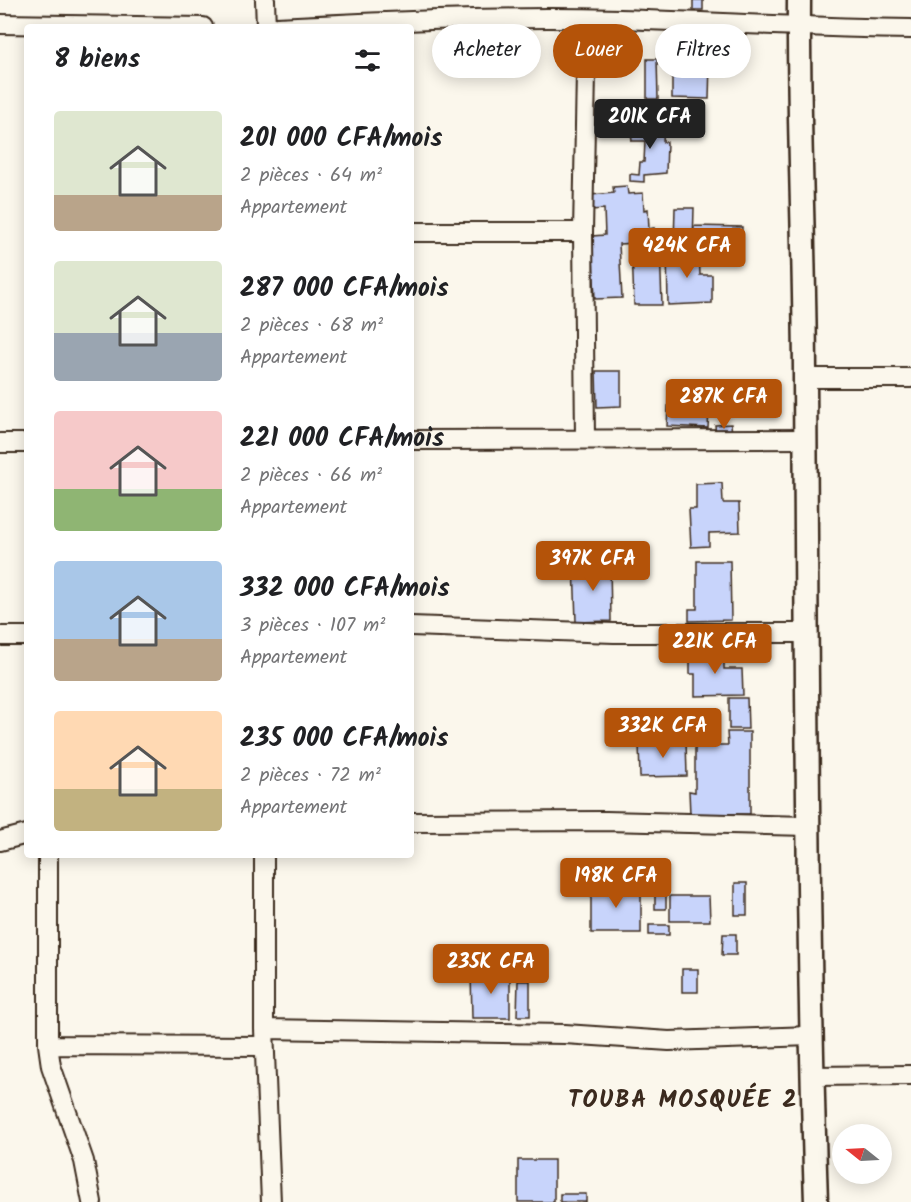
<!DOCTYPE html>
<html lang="fr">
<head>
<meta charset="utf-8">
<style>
	:root { --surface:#fff; --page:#f6f6f6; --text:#202124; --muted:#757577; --accent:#b45309 }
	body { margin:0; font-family:Kalam,sans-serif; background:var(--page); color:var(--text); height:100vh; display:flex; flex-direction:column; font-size:22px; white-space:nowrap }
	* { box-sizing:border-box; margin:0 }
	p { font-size:20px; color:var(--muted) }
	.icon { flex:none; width:33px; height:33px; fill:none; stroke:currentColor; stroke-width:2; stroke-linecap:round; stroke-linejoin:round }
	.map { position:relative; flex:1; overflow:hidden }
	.details { position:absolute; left:24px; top:24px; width:390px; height:834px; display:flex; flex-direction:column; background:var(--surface); border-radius:6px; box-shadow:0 3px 15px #0003 }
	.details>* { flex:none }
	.hud { position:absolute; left:432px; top:24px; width:388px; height:54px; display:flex; gap:12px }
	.needle { width:39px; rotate:288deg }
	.controls { position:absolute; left:832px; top:1124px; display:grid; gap:12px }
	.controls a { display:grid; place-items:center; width:60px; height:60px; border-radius:50%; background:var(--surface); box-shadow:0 3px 15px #0003; font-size:30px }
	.price { position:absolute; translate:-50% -51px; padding:0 14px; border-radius:6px; background:var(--accent); color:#fff; font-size:20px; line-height:39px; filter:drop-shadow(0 2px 3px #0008) }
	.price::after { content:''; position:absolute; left:50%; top:36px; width:18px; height:14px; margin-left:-9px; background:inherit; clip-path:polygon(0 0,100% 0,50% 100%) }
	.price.current { background:#222; color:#fff }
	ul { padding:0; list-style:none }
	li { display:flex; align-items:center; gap:18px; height:150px; padding:0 30px }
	li span { display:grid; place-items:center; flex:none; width:168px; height:120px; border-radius:6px; color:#555 }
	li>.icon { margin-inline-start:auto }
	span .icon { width:72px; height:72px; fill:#fffc; stroke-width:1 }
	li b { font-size:26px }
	h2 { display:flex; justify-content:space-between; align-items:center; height:72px; padding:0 30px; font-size:26px }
	.tag { padding:0 21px; border-radius:27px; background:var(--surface); box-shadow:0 3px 15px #0003; font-size:21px; line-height:54px }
	.tag.current { background:var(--accent); color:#fff }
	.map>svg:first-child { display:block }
</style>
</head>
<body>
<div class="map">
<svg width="911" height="1202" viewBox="0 0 911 1202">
	<rect width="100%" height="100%" fill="#fbf7ec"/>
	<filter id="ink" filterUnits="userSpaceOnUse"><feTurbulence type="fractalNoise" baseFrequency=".0167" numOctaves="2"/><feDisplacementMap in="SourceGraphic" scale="12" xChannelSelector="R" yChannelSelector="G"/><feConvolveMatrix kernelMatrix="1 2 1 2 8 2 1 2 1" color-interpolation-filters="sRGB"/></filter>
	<g filter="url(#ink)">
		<path fill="#c8d4fb" stroke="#3b2a1e" stroke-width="1.5" d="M693,0H703V10H693Z
			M647,59H657L658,99H647Z
			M672,62H710L709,99L672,98Z
			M646,107L659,108L658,119H645Z
			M630,124H664L663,142H667L666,173L644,175V182L630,181V174L639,175L640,162H644L645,141H632Z
			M627,186L628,194L643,193L644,210L648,209L649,229L654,228L655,242L619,244L622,298L595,299L592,236L605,235L604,209L591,210L590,195L614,193L613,187Z
			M675,208H694L693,244H674Z
			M694,226L742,227L741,245L693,244Z
			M660,247L662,305H634L632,248Z
			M667,249H699L700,275H712V303L668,305Z
			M596,371H621V406L597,407Z
			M669,389L710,391L708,428L667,426Z
			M731,424L732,434L716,435L715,425Z
			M722,483L723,503H739L740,532L709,533V546L691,547L689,509H696V484Z
			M697,561H730L731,620L689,621V609H697Z
			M610,562L611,621L576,622L574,563Z
			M690,652H724V669H742L743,695L695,696V674H690Z
			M729,698H747L748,729H729Z
			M695,732L708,733V745H728L727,732H750V814H690L689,791L695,792Z
			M686,741L687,776L640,777L639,743Z
			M735,883H747V915H735Z
			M591,885H641V933H591Z
			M655,892H666V909H655Z
			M670,896H709L710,921H670Z
			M649,925H669V935H649Z
			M723,934H736V955H722Z
			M682,969H698V992H682Z
			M471,972H510V1018H472Z
			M518,981H530V1016H517Z
			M518,1160H554V1202H518Z
			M560,1194H586V1202H560Z"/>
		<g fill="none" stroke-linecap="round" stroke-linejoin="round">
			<g stroke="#3b2a1e" stroke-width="22">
				<path id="minor" d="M265,0L266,27
					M0,24L203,27
					M277,27C391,21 505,16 619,19C717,22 813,28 911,29
					M411,232H583
					M805,378H911
					M585,438L583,232L587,19
					M411,440L805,439
					M0,443H27
					M411,626L614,633H806
					M0,636H27
					M411,822L606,821L809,826
					M0,841L27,834
					M48,855V1045L51,1066L84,1161L92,1202
					M264,855V1029L271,1202
					M264,1029L565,1034L669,1041L810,1036
					M48,1045L264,1046
					M812,1076L911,1075"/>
			</g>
			<g stroke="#3b2a1e" stroke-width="27">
				<path id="tertiary" d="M799,0C798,127 805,254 805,381C807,654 807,928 816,1202"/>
			</g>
			<use href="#minor" stroke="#fbf7ec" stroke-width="18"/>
			<use href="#tertiary" stroke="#fbf7ec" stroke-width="22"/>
		</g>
	</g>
	<g text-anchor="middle" stroke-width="5" stroke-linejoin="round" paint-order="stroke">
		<g font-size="24" font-weight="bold" letter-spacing="1.5" fill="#3b2a1e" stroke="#fbf7ec">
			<text x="683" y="1107">TOUBA MOSQUÉE 2</text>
		</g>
	</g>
</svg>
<div class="controls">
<a><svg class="needle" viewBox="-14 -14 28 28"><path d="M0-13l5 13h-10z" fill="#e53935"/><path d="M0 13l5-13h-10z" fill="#757577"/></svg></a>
</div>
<b class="price current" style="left:650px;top:150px">201K CFA</b>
<b class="price" style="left:687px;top:279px">424K CFA</b>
<b class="price" style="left:724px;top:430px">287K CFA</b>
<b class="price" style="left:593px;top:592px">397K CFA</b>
<b class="price" style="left:715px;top:675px">221K CFA</b>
<b class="price" style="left:663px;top:759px">332K CFA</b>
<b class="price" style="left:616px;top:909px">198K CFA</b>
<b class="price" style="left:491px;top:995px">235K CFA</b>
<div class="hud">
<a class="tag">Acheter</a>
<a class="tag current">Louer</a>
<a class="tag">Filtres</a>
</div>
<section class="details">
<h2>8 biens<svg class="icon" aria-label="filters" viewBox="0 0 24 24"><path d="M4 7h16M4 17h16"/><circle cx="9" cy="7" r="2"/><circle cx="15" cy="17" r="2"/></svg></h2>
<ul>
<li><span style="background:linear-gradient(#dfe7d0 70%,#b9a48a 0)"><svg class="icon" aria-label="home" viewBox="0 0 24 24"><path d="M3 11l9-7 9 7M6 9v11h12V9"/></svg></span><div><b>201 000 CFA/mois</b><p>2 pièces · 64 m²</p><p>Appartement</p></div></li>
<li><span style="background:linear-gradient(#dfe7d0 60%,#9aa5b1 0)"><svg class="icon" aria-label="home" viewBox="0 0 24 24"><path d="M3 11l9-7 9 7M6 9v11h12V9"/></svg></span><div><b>287 000 CFA/mois</b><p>2 pièces · 68 m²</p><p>Appartement</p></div></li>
<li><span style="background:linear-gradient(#f6c9c9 65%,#8fb573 0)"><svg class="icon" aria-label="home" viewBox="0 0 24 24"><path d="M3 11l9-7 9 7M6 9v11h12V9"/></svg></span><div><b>221 000 CFA/mois</b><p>2 pièces · 66 m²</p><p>Appartement</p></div></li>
<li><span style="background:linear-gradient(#a9c7e8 65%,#b9a48a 0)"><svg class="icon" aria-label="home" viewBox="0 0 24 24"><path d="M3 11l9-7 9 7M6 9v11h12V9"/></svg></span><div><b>332 000 CFA/mois</b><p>3 pièces · 107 m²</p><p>Appartement</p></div></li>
<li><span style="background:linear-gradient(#ffd9b3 65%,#c2b280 0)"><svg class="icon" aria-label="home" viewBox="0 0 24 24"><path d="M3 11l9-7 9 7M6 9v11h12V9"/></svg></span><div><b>235 000 CFA/mois</b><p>2 pièces · 72 m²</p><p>Appartement</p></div></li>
</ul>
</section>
</div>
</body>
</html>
